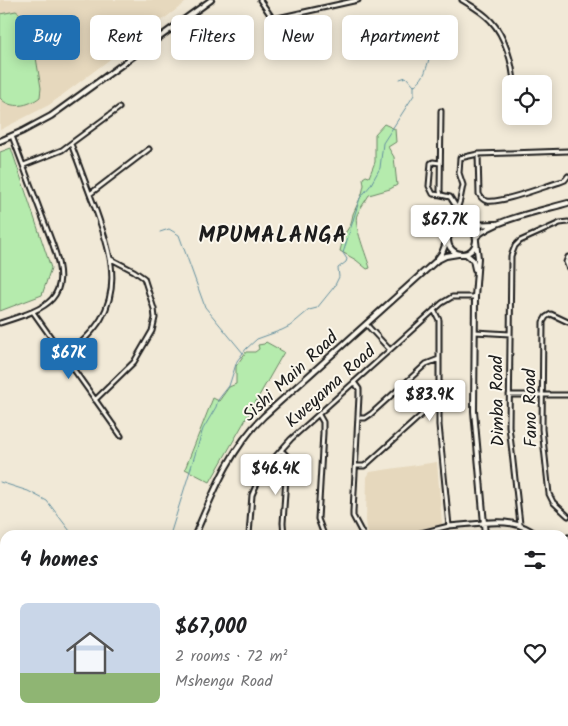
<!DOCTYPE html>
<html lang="en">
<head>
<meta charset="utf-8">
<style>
	:root { --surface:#fff; --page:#f2f2f2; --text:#202124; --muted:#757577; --line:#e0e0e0; --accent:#1f6fb2 }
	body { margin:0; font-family:Kalam,sans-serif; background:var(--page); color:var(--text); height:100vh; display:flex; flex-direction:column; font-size:19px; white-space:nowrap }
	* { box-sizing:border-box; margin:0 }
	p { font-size:16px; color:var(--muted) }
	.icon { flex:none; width:28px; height:28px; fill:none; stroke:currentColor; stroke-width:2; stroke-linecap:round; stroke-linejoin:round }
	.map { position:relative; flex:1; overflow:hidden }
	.sheet { position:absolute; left:0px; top:530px; width:569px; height:196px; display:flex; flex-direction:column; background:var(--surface); border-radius:15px 15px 0 0; box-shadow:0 2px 12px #0003 }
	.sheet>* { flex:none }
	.guide { position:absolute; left:15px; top:15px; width:539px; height:45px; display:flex; gap:10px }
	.controls { position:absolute; left:502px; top:75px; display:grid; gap:10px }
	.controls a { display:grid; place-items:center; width:50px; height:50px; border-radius:8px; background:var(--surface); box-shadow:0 2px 12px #0003; font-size:25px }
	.price { position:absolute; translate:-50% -42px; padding:0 11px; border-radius:5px; background:#fff; color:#222; font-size:16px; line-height:32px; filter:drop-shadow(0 1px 2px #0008) }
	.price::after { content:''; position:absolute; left:50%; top:30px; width:15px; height:11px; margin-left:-8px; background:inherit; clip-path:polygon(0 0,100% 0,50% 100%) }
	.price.current { background:var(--accent); color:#fff }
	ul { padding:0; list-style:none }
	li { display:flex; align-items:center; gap:15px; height:125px; padding:0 20px }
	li+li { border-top:1px solid var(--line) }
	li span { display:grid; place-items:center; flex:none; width:140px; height:100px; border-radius:8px; color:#555 }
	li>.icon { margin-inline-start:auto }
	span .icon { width:60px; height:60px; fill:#fffc; stroke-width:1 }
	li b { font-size:21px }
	h2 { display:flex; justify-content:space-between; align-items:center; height:60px; padding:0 20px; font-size:21px }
	.tag { padding:0 18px; border-radius:8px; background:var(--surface); box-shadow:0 2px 12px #0003; font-size:18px; line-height:45px }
	.tag.current { background:var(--accent); color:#fff }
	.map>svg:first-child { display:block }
</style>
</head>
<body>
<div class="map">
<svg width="568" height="726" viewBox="0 0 568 726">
	<rect width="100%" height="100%" fill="#f1e9d7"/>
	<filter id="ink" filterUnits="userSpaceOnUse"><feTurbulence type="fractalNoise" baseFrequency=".02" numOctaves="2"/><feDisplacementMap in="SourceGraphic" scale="10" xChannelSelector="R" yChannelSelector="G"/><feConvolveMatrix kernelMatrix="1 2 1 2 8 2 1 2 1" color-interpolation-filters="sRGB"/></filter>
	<g filter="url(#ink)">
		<path fill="#e6d8bd" d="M0,0H189L49,105L0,130Z
			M437,462L442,524L414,531L405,535H368L366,521L367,477L370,472Z"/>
		<path fill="#b5ebad" stroke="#688464" d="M16,11L30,21L41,88L40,97C29,106 11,110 0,98V14Z
			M384,124L395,129L396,142L388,147L394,157L397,185L390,189L369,195C365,202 360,208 357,215C353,224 367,257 370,268L367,269L356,260L340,251L344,235L351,224L353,214L362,194L364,185L363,178L366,176L369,177L375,162V134Z
			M11,148L51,268L42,295L0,311V152Z
			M266,342L284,352L210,482L185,469L213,398L219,401L229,387L236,384V366L246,352H255L259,349L258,345L264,344Z"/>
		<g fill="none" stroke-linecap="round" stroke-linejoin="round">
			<path stroke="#64909f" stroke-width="1" d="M400,79L406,77L414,86
				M160,232L169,229L179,235L205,307L243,353
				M0,482L28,491L47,501L73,535
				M170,535L203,429L216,407L218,400L229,386L237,361L246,349L257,339L282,330L290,326L309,310L317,308L334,287L339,277L338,268L346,262L347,259L343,253L360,198L370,186L380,168L383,143L414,95V86C417,83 421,80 423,76C426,72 429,59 430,54L427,51
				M169,721V726"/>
			<g stroke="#1c1c1c" stroke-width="7">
				<path id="minor" d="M260,0L273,19L358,0
					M462,0C472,6 483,12 491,21C505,36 513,64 514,84
					M441,111L440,191L441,195L450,197L457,208
					M478,154L479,194C481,198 483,200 487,201C500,204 545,186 560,182L565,180L568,176
					M440,163L433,162L431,163L429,186L433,194L441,195
					M24,165L62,150L119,108
					M90,194L149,149
					M456,227L454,219L460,200L463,185L459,173L460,158L478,154L568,151
					M568,257L566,262L568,267
					M434,310L439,320V425L449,526
					M33,312L121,436
					M568,322L551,314L546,317L543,322L542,429L549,494L553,502L568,516
					M0,323C47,308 73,301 53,245L12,136
					M366,324L390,350
					M475,332L510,334
					M64,357C78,346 92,334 101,319C123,281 107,242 94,205C86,185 79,164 71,144
					M354,382L359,389V396L353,511V516L363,535
					M509,395H568
					M95,400L134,362L152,331L155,318L154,309L144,278L134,271L111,259
					M319,415L323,422V433L318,519L324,535
					M359,418H365L371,414L426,364L439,359
					M281,450L287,456V462L283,523L284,535
					M356,466H364L367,464L427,410L438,406
					M520,524L509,426L511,256L515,246L520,241L560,223L568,222
					M249,535L252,495L258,481L275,457L291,439L442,303L452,297H475
					M413,535L449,526L483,523
					M564,542L568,537
					M0,592L5,596
					M564,606L568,609
					M564,641L568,639
					M0,642L5,641
					M0,708L5,704
					M329,721L335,726
					M470,721L476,723L485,721
					M187,725L189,721
					M551,726L568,722"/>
			</g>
			<g stroke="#1c1c1c" stroke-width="8">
				<path id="tertiary" d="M0,141L23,131L51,116L211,0
					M464,225L496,224
					M448 240a14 14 0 1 1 28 0a14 14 0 1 1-28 0Z
					M476,237C493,220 544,210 568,203
					M476,241L478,258L475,297L474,411L485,535
					M466,254L473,260L475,269
					M438,260L446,256L458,254
					M483,523C504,521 520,522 537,535
					M195,535C213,493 230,449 264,416L436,261L442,253L449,235
					M564,559L568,563
					M0,677H5
					M524,721L525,726"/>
			</g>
			<use href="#minor" stroke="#fbf7ec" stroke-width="3"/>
			<use href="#tertiary" stroke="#fbf7ec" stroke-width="4"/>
		</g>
	</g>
	<g text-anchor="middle" stroke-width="4" stroke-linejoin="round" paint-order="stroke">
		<g font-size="18" fill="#1c1c1c" stroke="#fbf7ec">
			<text transform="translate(290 376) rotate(-43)" y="6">Sishi Main Road</text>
			<text transform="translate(330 386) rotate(-42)" y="6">Kweyama Road</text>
			<text transform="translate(497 401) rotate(-91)" y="6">Dimba Road</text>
			<text transform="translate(530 408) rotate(-91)" y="6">Fano Road</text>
		</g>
		<g font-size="22" font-weight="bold" letter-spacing="1" fill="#1c1c1c" stroke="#fbf7ec">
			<text x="273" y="242">MPUMALANGA</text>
		</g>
	</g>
</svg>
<div class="controls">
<a><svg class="icon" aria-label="locate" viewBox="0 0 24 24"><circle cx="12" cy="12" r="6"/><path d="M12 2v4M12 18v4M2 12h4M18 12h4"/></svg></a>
</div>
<b class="price" style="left:445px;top:247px">$67.7K</b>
<b class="price current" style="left:69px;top:380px">$67K</b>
<b class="price" style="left:430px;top:422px">$83.9K</b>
<b class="price" style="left:276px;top:496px">$46.4K</b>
<div class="guide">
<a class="tag current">Buy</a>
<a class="tag">Rent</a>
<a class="tag">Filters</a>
<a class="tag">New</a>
<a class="tag">Apartment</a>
</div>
<section class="sheet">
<h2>4 homes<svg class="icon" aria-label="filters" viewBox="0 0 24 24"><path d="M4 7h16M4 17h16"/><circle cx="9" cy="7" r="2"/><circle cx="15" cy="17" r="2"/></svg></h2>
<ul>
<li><span style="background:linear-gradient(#c9d6e8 70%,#8fb573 0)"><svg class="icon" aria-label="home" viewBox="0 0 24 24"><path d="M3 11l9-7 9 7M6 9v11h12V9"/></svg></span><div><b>$67,000</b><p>2 rooms · 72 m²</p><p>Mshengu Road</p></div><svg class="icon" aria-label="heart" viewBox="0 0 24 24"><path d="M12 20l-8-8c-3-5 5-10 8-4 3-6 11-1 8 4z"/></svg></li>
</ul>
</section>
</div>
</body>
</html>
